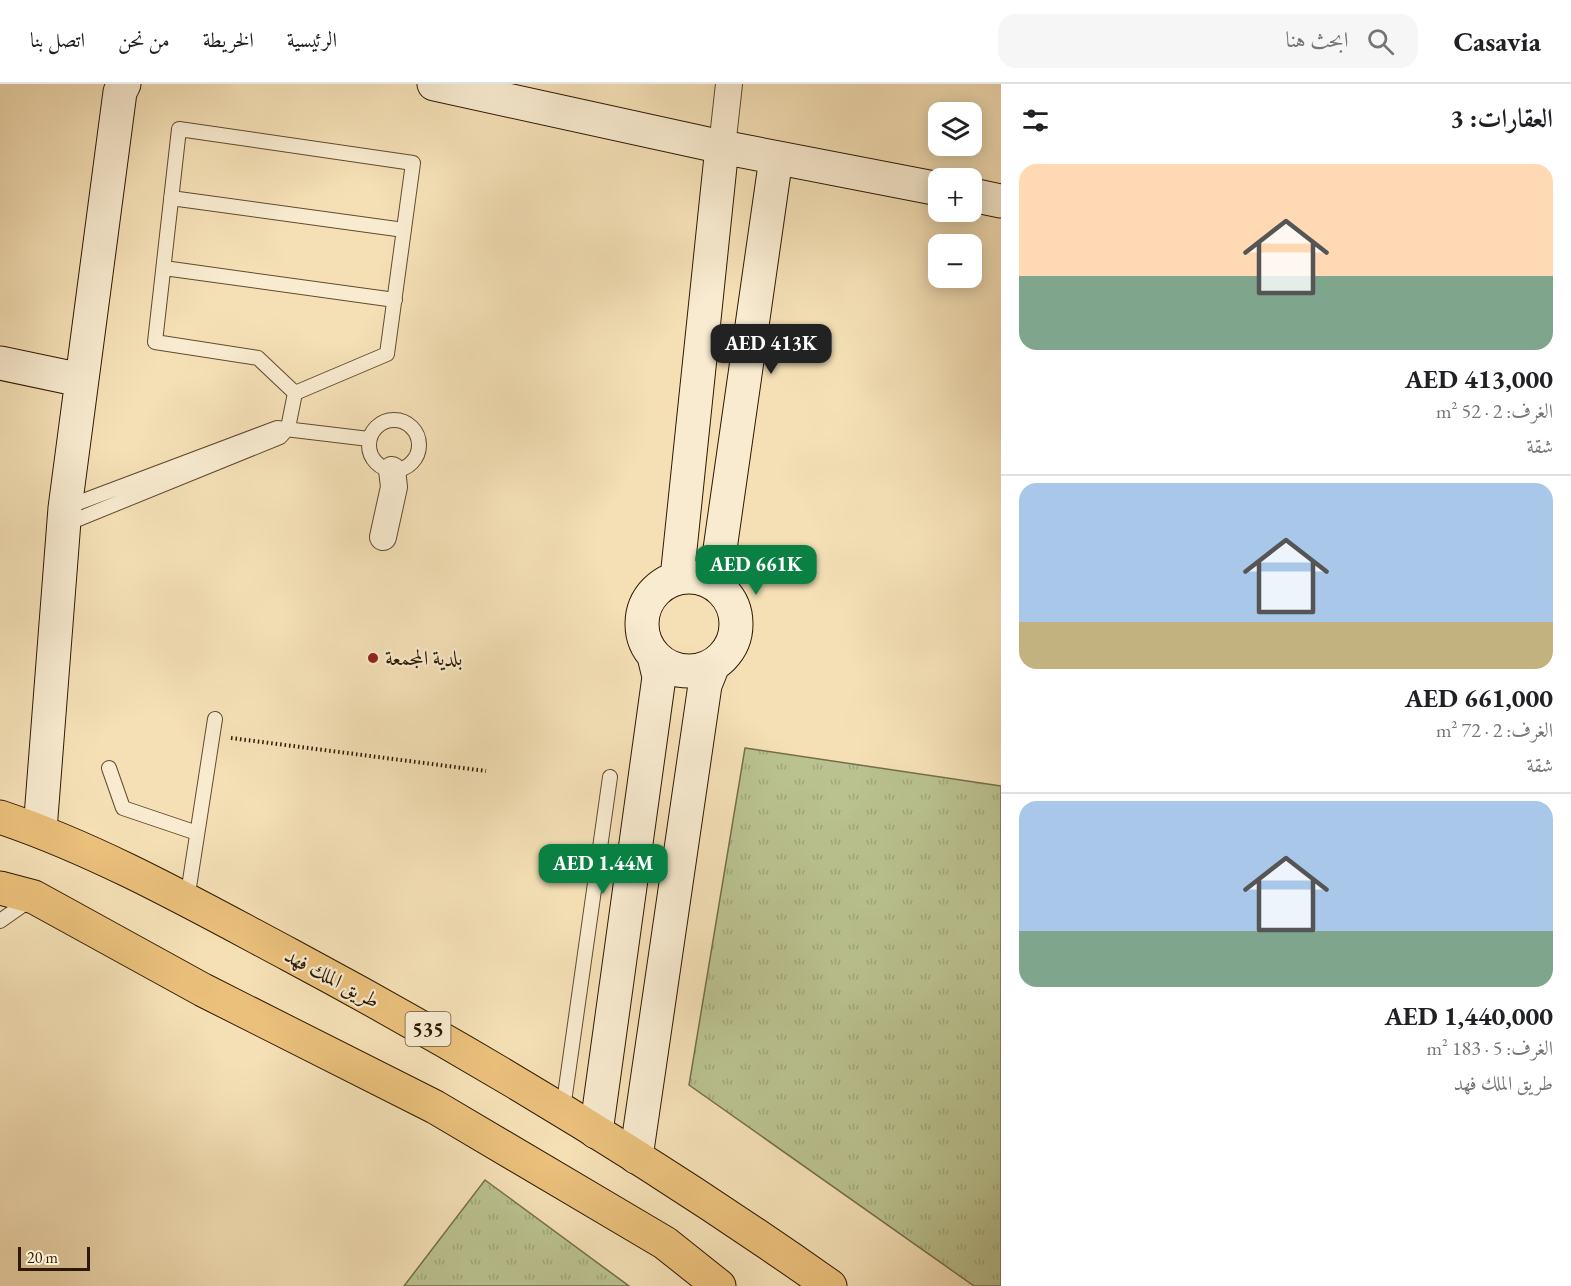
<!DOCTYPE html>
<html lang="ar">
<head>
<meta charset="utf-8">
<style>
	:root { --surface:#fff; --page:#f6f6f6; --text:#202124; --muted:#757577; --line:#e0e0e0; --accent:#0b8043 }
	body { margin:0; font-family:"EB Garamond",Amiri,serif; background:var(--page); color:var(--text); direction:rtl; height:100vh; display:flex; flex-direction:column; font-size:22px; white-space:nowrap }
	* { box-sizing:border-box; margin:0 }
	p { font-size:20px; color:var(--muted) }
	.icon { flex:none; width:33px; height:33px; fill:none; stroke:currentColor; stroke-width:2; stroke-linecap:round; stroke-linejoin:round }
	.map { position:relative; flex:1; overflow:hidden; direction:ltr }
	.side { display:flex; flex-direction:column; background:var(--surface); width:570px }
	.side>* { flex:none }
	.controls { position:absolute; left:928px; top:18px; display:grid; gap:12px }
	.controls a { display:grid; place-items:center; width:54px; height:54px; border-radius:12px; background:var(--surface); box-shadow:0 3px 15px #0003; font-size:30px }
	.scale { position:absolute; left:18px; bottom:15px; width:72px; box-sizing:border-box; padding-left:6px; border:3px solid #2e1900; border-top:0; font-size:16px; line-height:21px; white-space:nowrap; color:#2e1900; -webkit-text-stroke:4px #f8ebd0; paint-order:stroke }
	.price { position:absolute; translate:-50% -51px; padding:0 14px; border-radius:12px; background:var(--accent); color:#fff; font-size:20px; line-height:39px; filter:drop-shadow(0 2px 3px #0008) }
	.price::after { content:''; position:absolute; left:50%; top:36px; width:18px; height:14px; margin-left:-9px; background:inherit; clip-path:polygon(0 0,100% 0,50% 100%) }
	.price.current { background:#222; color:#fff }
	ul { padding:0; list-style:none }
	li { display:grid; align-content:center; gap:12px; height:318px; padding:0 18px }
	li+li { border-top:2px solid var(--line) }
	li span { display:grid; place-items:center; height:186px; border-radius:18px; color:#555 }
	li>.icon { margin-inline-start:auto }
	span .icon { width:108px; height:108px; fill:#fffc; stroke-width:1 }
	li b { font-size:26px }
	h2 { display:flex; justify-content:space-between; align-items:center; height:72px; padding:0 18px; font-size:26px }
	header { display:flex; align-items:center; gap:36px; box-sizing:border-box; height:84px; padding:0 30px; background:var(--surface); border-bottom:2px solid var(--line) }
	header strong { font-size:28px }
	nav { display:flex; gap:33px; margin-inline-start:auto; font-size:21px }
	.search { width:420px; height:54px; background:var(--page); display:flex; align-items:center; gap:15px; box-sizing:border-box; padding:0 21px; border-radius:18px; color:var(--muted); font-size:22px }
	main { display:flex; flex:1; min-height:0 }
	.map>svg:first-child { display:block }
</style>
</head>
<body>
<header>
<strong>Casavia</strong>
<div class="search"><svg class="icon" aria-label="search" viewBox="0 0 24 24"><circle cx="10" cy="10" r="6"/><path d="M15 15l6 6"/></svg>ابحث هنا</div>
<nav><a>الرئيسية</a><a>الخريطة</a><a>من نحن</a><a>اتصل بنا</a></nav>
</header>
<main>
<section class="side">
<h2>العقارات: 3<svg class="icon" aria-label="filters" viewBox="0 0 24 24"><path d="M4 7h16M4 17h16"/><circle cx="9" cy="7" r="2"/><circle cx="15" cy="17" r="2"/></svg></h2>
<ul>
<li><span style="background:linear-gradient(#ffd9b3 60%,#7fa58c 0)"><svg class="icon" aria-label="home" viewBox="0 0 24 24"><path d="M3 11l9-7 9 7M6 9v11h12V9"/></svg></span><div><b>AED 413,000</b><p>الغرف: 2 · 52 m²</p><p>شقة</p></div></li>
<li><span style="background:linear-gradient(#a9c7e8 75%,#c2b280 0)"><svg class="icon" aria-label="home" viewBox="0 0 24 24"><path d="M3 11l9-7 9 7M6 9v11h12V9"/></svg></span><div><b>AED 661,000</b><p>الغرف: 2 · 72 m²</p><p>شقة</p></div></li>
<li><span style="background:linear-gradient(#a9c7e8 70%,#7fa58c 0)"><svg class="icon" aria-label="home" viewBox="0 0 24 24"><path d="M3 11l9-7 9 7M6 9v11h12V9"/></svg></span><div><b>AED 1,440,000</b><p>الغرف: 5 · 183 m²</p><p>طريق الملك فهد</p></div></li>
</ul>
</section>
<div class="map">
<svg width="1001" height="1202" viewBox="0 0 1001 1202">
	<defs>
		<pattern id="park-tufts" width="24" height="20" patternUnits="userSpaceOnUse" patternTransform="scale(1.5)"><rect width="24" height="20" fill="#bac390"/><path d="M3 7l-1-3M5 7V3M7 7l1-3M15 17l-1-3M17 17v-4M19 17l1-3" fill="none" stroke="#a0a77a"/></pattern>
	</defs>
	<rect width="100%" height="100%" fill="#f5e0b6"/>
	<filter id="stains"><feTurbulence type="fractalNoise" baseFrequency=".00333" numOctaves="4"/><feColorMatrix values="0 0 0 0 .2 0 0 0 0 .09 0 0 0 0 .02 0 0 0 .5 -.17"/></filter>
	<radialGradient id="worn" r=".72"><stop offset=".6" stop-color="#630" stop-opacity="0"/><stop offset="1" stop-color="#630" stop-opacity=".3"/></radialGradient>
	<path fill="url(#park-tufts)" stroke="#746e48" stroke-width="1.5" d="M745,664L1001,702V1202H974L689,1001Z
		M485,1096L629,1202H404Z"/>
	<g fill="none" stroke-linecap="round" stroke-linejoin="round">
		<g stroke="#604b2e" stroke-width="16">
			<path id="lane" d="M171,114L404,146
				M164,184L395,216
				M369 361a25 25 0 1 1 50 0a25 25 0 1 1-50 0Z
				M67,423L277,344L369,355
				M66,440L280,353L288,344L295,309L258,274L155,258L179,45L413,79L387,270L295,309
				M109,684L123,724L197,749
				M187,816L215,635
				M0,837L30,816
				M563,1025L610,693"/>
		</g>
		<g stroke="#604b2e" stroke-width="28">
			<path id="street" d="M722,63L729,0
				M383,453L394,403L392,386"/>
		</g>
		<g stroke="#2e1900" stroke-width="35">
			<path id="secondary" d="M434,0L722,63L939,105
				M972,111L1001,117
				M0,279L81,296
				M642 540a47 47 0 1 1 94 0a47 47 0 1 1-94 0Z
				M677,494L722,63
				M715,500L776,74
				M40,746L65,424L120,8L124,0
				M596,1048L659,593L654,572
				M636,1073L705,601L713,581"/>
		</g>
		<g stroke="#2e1900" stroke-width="35">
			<path id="primary" d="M0,733C101,767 196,821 290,871C477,971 657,1080 830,1202
				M0,804L34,813L203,906L435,1023L665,1159L719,1202"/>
		</g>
		<path stroke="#2e1900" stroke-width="4" stroke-dasharray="1.5 3" stroke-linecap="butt" d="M231,654L486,687"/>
		<use href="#lane" stroke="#f8ebd0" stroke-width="14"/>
		<use href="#street" stroke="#f8ebd0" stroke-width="26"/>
		<use href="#secondary" stroke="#f8ebd0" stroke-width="33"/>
		<use href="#primary" stroke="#eac07b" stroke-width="33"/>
	</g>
	<circle fill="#8f2418" stroke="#f8ebd0" stroke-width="2" cx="373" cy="574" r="6"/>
	<g text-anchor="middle" stroke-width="4.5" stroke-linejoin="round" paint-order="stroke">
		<rect fill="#f8ebd0" stroke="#6b583e" stroke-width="1.5" x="405.5" y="928" width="45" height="34" rx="4.5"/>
		<g font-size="20" font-weight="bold" fill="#2e1900">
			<text x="428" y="952">535</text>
		</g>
		<g font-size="21" fill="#2e1900" stroke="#f8ebd0" text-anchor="start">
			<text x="385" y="581">بلدية المجمعة</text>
		</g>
		<g font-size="21" fill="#2e1900" stroke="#f8ebd0">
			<text transform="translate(332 894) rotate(28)" y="7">طريق الملك فهد</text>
		</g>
	</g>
	<rect width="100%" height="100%" filter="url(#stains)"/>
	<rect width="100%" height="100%" fill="url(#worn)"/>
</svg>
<div class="controls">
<a><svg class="icon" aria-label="layers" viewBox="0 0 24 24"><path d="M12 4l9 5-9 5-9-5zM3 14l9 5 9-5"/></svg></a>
<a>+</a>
<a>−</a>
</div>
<div class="scale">20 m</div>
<b class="price current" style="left:771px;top:291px">AED 413K</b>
<b class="price" style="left:756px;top:512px">AED 661K</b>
<b class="price" style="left:603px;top:811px">AED 1.44M</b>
</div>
</main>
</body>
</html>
